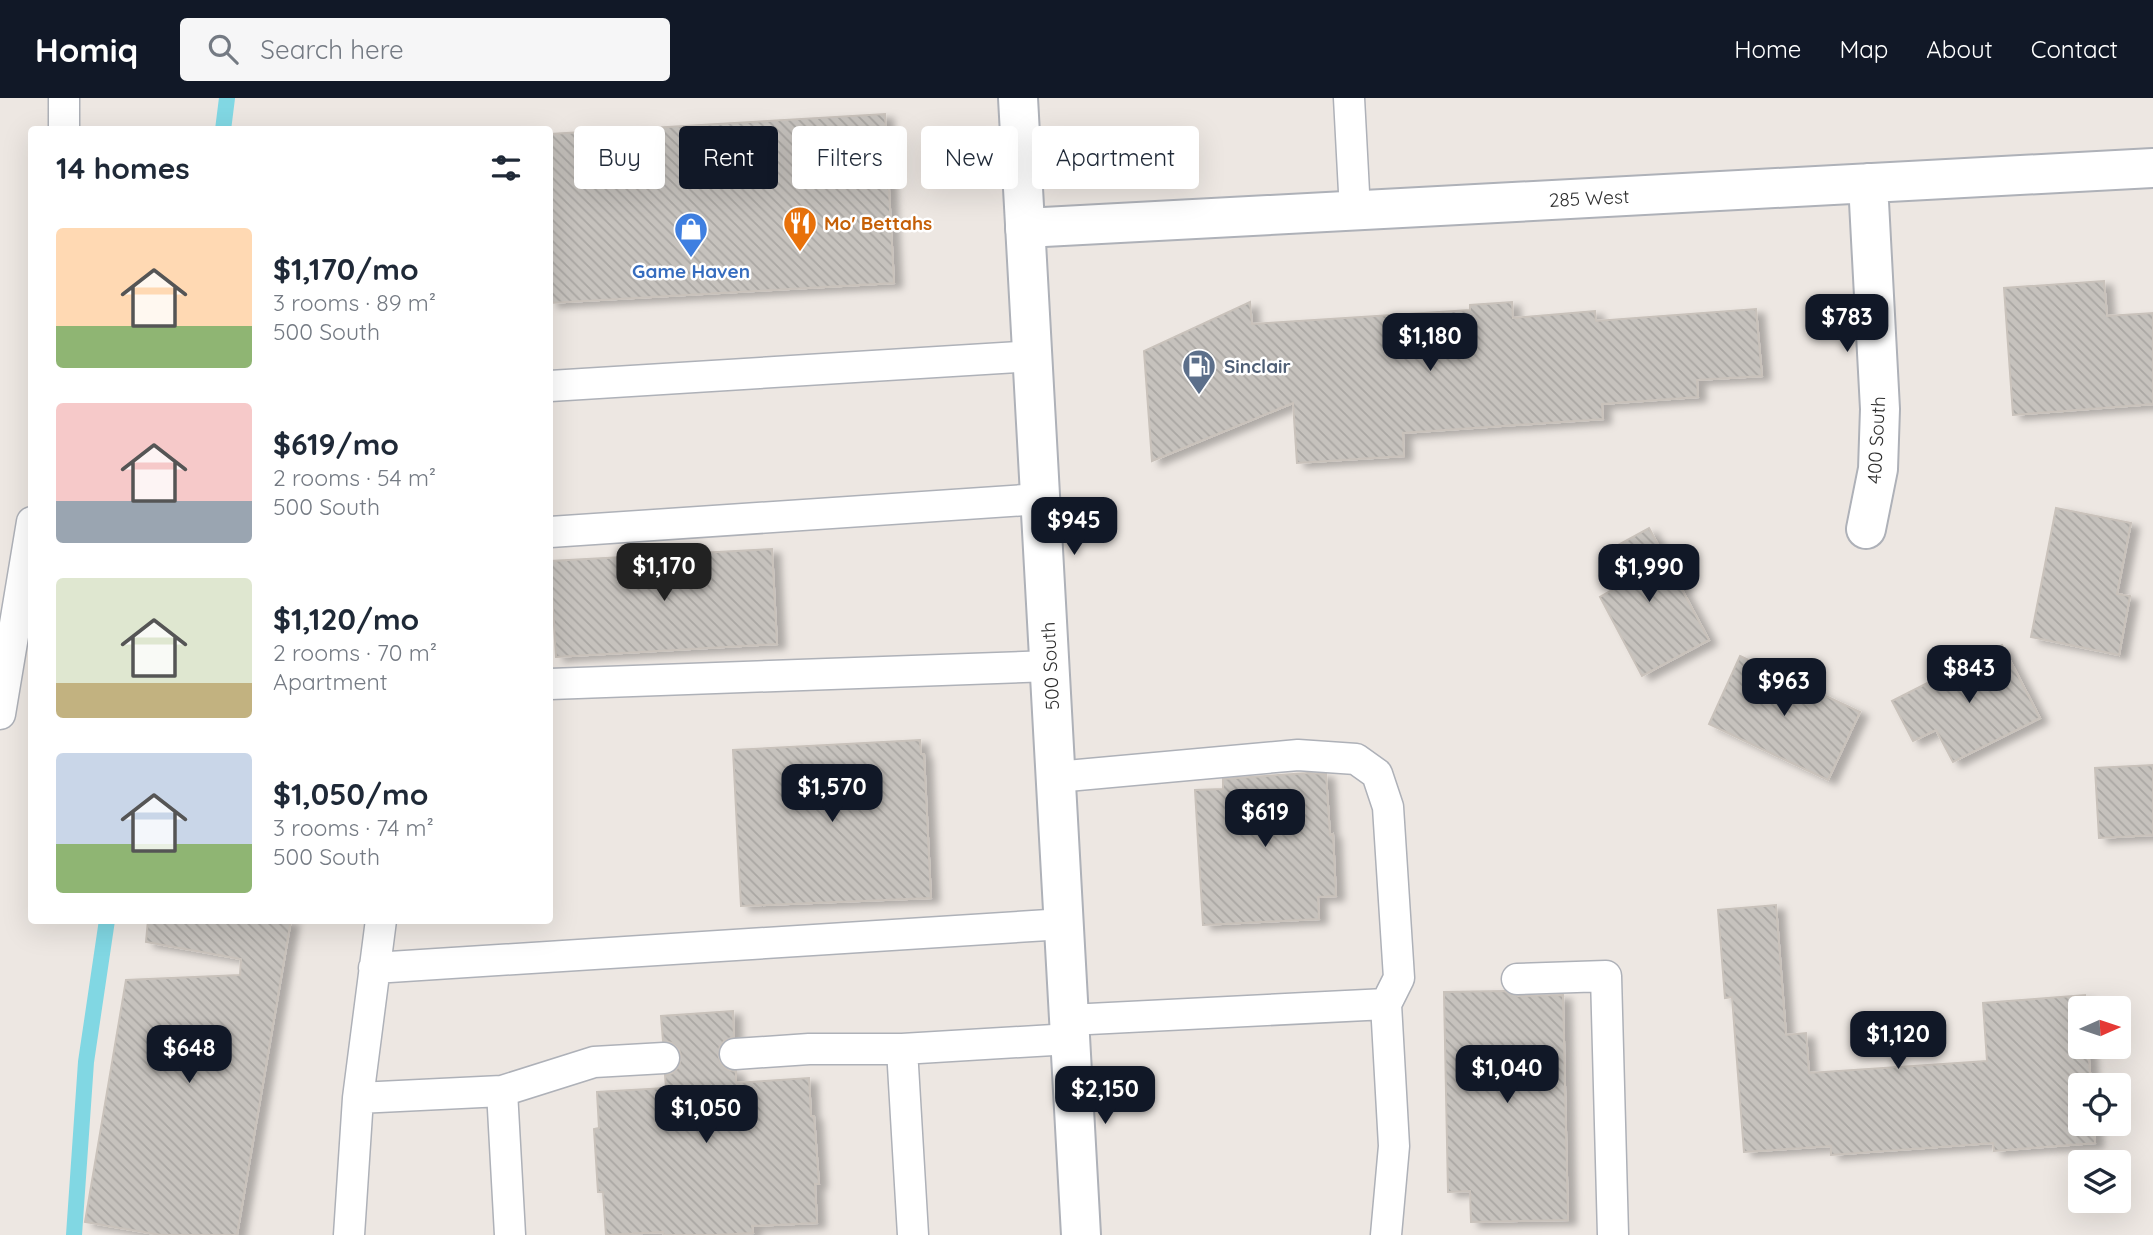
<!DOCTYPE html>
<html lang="en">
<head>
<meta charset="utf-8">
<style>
	:root { --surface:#fff; --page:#f6f6f7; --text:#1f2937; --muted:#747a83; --accent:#111827 }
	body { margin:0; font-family:Quicksand,sans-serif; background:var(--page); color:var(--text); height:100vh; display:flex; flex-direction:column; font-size:26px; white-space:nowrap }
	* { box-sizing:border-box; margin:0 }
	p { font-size:23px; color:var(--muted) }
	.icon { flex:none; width:38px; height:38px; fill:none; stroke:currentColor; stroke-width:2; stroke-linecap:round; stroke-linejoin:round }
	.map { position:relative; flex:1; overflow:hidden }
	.drawer { position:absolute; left:28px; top:28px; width:525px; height:798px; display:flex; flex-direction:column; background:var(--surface); border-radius:7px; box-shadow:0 7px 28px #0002 }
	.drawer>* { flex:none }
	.hud { position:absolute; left:574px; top:28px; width:665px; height:63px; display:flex; gap:14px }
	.needle { width:46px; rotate:87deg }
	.controls { position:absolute; left:2068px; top:898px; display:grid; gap:14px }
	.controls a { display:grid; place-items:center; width:63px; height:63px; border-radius:7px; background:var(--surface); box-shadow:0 7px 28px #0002; font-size:35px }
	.price { position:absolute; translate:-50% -60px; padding:0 16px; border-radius:14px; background:var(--accent); color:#fff; font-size:23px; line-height:46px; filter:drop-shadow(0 2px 4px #0008) }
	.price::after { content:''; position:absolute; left:50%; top:42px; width:21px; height:16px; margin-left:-10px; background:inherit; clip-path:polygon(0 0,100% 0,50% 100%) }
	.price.on { background:#222; color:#fff }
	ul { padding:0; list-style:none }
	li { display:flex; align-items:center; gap:21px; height:175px; padding:0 28px }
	li span { display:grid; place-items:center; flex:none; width:196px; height:140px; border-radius:7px; color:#555 }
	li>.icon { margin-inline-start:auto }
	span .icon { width:84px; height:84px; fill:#fffc; stroke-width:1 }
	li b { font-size:30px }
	h2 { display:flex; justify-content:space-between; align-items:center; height:84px; padding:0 28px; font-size:30px }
	.chip { padding:0 24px; border-radius:7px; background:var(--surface); box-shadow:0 7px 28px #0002; font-size:24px; line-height:63px }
	.chip.on { background:var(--accent); color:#fff }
	header { display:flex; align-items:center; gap:42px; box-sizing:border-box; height:98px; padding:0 35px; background:var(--accent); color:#fff }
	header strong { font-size:33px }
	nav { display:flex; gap:38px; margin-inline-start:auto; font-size:24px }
	.search { width:490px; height:63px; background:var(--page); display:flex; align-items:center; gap:18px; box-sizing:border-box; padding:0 24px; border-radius:7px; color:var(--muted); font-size:26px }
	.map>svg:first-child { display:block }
</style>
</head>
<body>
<header>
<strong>Homiq</strong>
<div class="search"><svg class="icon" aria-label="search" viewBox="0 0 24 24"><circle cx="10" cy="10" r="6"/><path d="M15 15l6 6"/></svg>Search here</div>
<nav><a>Home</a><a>Map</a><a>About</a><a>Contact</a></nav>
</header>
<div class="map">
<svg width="2153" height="1137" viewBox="0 0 2153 1137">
	<defs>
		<pattern id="building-back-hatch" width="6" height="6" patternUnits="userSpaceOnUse" patternTransform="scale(1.75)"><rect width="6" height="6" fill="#c6c2bd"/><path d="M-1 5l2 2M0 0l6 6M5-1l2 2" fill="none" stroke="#aaa7a3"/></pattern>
		<filter id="shadow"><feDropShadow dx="8" dy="4.5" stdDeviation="3.5" flood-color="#0004"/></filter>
	</defs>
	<rect width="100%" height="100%" fill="#ede7e2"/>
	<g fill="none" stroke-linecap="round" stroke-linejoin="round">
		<path stroke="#81d7e3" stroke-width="16" d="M223,32L227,0
			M74,1137L86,964L107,822"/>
	</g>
	<path fill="url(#building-back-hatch)" stroke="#c9c2bb" stroke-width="2" filter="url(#shadow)" d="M885,16L894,185L550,205V36Z
		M2104,183L2107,218L2153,215V306L2013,317L2004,190Z
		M1250,204L1252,226L1470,212V207L1512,204L1513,220L1595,213L1596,223L1756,211L1762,278L1697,282L1698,299L1602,306L1603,321L1403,335L1404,358L1297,365L1293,305L1152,363L1144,253Z
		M2056,410L2131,425L2117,496L2130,498L2119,557L2031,539Z
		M1649,430L1709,542L1642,578L1600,499L1617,489L1600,457Z
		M772,451L777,546L556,559L550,463Z
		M2002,547L2040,620L1953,664L1936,632L1913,643L1892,603Z
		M1740,558L1860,614L1828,682L1709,626Z
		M920,642L921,656H924L931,800L741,808L733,652Z
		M2153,667V737L2099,740L2095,670Z
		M1308,675L1326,676L1330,737L1333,736L1336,798L1318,799L1319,821L1203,827L1195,692L1223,691V681Z
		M1776,807L1786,937L1806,935L1809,975L1987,963L1983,905L2085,897V910H2081V948H2088L2091,987H2081V1026H2094L2095,1045L1994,1053L1993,1045L1831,1057V1048L1744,1054L1732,899L1725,900L1718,812Z
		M148,822H291L237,1137H161L85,1124L126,882L240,877L241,861L146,844Z
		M1505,893L1518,898L1563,897L1568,1122L1471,1124L1470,1093L1448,1094L1444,894Z
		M733,913L734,939L725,942L720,948L718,956L721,966L728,972L736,973V985L809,980L811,1018H814L819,1086H815L817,1125L752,1128L753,1135L715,1137H664L663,1134L606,1137L603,1094H598L594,1031L599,1030L597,994L666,990L665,977L673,975L679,968L681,958L679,951L672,945L663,943L661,918Z"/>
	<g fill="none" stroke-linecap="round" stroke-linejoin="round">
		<g stroke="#aeb1b8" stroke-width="33">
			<path id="lane" d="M1349,0L1355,113
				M64,32V0
				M550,288L1033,258
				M550,434L1040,401
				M550,586L1050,568
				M0,616L32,424
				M1056,679L1298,657L1356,661L1377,676L1388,709L1399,880L1386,906
				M374,870L1064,826
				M1517,881L1606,878L1613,1137
				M1069,922L1386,906L1394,1048L1386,1137
				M735,956L809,951H902
				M502,993L594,964L664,960
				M358,1000L502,993L510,1137
				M349,1137L358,1000L381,822
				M913,1137L902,951L1070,941"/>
		</g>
		<g stroke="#aeb1b8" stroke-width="42">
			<path id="street" d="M1025,130L2153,70
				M1866,431L1878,371L1880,311L1868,85"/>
		</g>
		<g stroke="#aeb1b8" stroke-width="42">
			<path id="secondary" d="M1018,0L1081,1137"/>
		</g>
		<use href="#lane" stroke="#fff" stroke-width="30"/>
		<use href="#street" stroke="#fff" stroke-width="38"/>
		<use href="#secondary" stroke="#fff" stroke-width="38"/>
	</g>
	<defs>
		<g id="restaurant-pin" transform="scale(1.75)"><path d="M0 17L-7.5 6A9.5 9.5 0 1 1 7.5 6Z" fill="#e8710a" stroke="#fff"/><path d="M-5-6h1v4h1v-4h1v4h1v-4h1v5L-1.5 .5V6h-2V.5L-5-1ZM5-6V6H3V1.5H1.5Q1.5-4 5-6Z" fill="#fff"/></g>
		<g id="shop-pin" transform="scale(1.75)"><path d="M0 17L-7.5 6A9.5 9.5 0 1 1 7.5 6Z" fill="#3f7fe0" stroke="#fff"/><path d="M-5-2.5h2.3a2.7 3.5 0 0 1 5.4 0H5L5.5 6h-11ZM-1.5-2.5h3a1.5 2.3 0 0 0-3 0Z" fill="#fff"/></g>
		<g id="fuel-pin" transform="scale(1.75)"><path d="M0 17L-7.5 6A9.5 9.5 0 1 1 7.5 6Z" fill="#5c6f8a" stroke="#fff"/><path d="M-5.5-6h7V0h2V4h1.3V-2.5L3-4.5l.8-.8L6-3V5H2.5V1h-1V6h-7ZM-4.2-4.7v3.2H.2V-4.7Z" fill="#fff"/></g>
	</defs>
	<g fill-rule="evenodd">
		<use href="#restaurant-pin" x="800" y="125"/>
		<use href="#shop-pin" x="691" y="131"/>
		<use href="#fuel-pin" x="1199" y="268"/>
	</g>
	<g text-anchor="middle" stroke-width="5" stroke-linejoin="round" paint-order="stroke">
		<g font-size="19" fill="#2d2d2d" stroke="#fff">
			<text transform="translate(1589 100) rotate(-3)" y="7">285 West</text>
			<text transform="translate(1876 342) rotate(-87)" y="7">400 South</text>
			<text transform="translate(1050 568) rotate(-93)" y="7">500 South</text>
		</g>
		<g font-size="19" font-weight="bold" fill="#c56008" stroke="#fff" text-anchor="start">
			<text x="824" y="132">Mo' Bettahs</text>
		</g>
		<g font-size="19" font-weight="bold" fill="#366cbe" stroke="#fff">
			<text x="691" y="180">Game Haven</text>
		</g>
		<g font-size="19" font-weight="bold" fill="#4e5e75" stroke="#fff" text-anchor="start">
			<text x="1224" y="275">Sinclair</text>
		</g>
	</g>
</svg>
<div class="controls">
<a><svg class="needle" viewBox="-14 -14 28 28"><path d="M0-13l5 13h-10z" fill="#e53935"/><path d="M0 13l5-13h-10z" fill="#747a83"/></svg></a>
<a><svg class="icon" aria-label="locate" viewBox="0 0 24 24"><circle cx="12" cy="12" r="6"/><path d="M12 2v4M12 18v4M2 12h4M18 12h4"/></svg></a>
<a><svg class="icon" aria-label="layers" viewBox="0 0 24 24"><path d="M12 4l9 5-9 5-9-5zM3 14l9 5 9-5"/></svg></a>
</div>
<b class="price" style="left:1847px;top:256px">$783</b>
<b class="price" style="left:1430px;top:275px">$1,180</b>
<b class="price" style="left:1074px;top:459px">$945</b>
<b class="price on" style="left:664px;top:505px">$1,170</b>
<b class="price" style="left:1649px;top:506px">$1,990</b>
<b class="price" style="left:1969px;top:607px">$843</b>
<b class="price" style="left:1784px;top:620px">$963</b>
<b class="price" style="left:832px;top:726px">$1,570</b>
<b class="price" style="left:1265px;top:751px">$619</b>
<b class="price" style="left:1898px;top:973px">$1,120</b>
<b class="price" style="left:189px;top:987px">$648</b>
<b class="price" style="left:1507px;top:1007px">$1,040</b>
<b class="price" style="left:1105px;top:1028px">$2,150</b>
<b class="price" style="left:706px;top:1047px">$1,050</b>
<div class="hud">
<a class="chip">Buy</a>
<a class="chip on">Rent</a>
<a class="chip">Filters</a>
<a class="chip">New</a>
<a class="chip">Apartment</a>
</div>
<section class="drawer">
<h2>14 homes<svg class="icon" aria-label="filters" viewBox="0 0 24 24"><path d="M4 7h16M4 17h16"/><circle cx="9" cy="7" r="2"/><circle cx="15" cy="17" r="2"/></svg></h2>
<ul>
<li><span style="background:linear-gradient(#ffd9b3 70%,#8fb573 0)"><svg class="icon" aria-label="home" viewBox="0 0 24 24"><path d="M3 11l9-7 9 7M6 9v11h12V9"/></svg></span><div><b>$1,170/mo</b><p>3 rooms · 89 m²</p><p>500 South</p></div></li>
<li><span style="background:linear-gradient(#f6c9c9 70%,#9aa5b1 0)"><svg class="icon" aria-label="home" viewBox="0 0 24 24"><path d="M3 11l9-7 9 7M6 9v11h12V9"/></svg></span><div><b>$619/mo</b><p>2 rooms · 54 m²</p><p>500 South</p></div></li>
<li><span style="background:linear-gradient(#dfe7d0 75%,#c2b280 0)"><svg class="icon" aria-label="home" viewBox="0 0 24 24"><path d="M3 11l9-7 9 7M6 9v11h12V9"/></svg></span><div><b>$1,120/mo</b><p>2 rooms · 70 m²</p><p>Apartment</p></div></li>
<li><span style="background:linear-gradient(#c9d6e8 65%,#8fb573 0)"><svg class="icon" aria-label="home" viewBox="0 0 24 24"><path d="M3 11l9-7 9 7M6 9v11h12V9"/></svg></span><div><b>$1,050/mo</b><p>3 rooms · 74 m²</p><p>500 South</p></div></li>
</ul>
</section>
</div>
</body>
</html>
